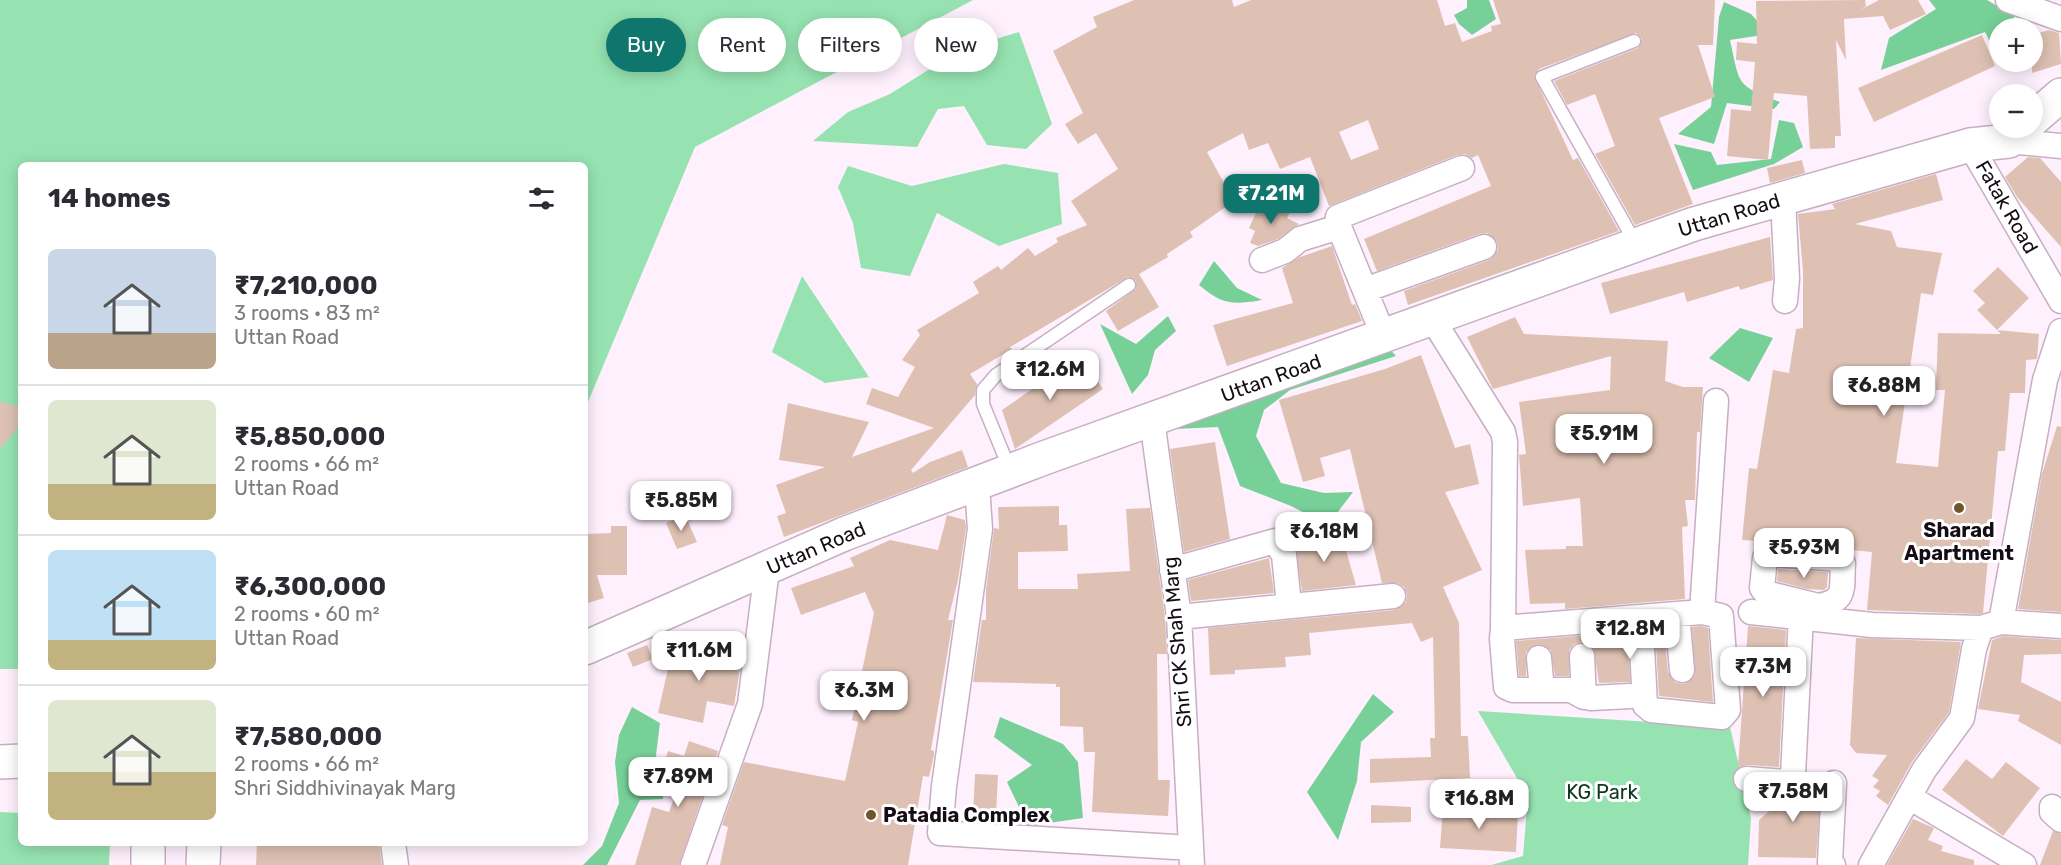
<!DOCTYPE html>
<html lang="en">
<head>
<meta charset="utf-8">
<style>
	:root { --surface:#fff; --page:#f7f7f7; --text:#2b2b33; --muted:#7c7c81; --line:#e1e1e2; --accent:#0f766e }
	body { margin:0; font-family:Rubik,sans-serif; background:var(--page); color:var(--text); height:100vh; display:flex; flex-direction:column; font-size:22px; white-space:nowrap }
	* { box-sizing:border-box; margin:0 }
	p { font-size:20px; color:var(--muted) }
	.icon { flex:none; width:33px; height:33px; fill:none; stroke:currentColor; stroke-width:2; stroke-linecap:round; stroke-linejoin:round }
	.map { position:relative; flex:1; overflow:hidden }
	.side { position:absolute; left:18px; top:162px; width:570px; height:684px; display:flex; flex-direction:column; background:var(--surface); border-radius:9px; box-shadow:0 3px 15px #0003 }
	.side>* { flex:none }
	.hud { position:absolute; left:606px; top:18px; width:570px; height:54px; display:flex; gap:12px }
	.tools { position:absolute; left:1989px; top:18px; display:grid; gap:12px }
	.tools a { display:grid; place-items:center; width:54px; height:54px; border-radius:50%; background:var(--surface); box-shadow:0 3px 15px #0003; font-size:30px }
	.price { position:absolute; translate:-50% -51px; padding:0 14px; border-radius:12px; background:#fff; color:#222; font-size:20px; line-height:39px; filter:drop-shadow(0 2px 3px #0008) }
	.price::after { content:''; position:absolute; left:50%; top:36px; width:18px; height:14px; margin-left:-9px; background:inherit; clip-path:polygon(0 0,100% 0,50% 100%) }
	.price.on { background:var(--accent); color:#fff }
	ul { padding:0; list-style:none }
	li { display:flex; align-items:center; gap:18px; height:150px; padding:0 30px }
	li+li { border-top:2px solid var(--line) }
	li span { display:grid; place-items:center; flex:none; width:168px; height:120px; border-radius:9px; color:#555 }
	li>.icon { margin-inline-start:auto }
	span .icon { width:72px; height:72px; fill:#fffc; stroke-width:1 }
	li b { font-size:26px }
	h2 { display:flex; justify-content:space-between; align-items:center; height:72px; padding:0 30px; font-size:26px }
	.tag { padding:0 21px; border-radius:27px; background:var(--surface); box-shadow:0 3px 15px #0003; font-size:21px; line-height:54px }
	.tag.on { background:var(--accent); color:#fff }
	.map>svg:first-child { display:block }
</style>
</head>
<body>
<div class="map">
<svg width="2061" height="865" viewBox="0 0 2061 865">
	<rect width="100%" height="100%" fill="#fff0fd"/>
	<path fill="#96e3b1" d="M0,0H973L695,147L585,409V165H21V669H0Z
		M1019,32L1052,124L1026,149L987,145L964,106L938,109L917,147L813,141L848,112L890,94L960,50Z
		M1004,164L1058,173L1062,224L999,246L937,213L910,276L861,268L853,223L838,187L848,166L912,186Z
		M802,276L869,377L825,383L772,352Z
		M1478,711L1730,727L1751,818L1748,865H1491L1523,856L1528,797Z
		M0,812L21,813V843H110L109,865H0Z"/>
	<path fill="#77d098" d="M1467,0H1489L1496,19L1472,35L1459,24L1454,15L1467,8Z
		M1929,0H1987L2014,16V28H2000V61L1985,32L1881,70L1889,38L1936,9Z
		M1724,2L1751,14L1769,34L1730,40C1740,86 1736,85 1780,102L1774,109L1727,103L1714,144L1678,134L1711,107L1719,17Z
		M1779,120L1794,123L1803,147L1774,164L1693,190L1674,144L1711,152L1717,165L1771,159Z
		M1214,261L1237,288L1262,300C1232,305 1223,305 1199,285Z
		M1168,316L1176,331L1155,350L1148,375L1132,394L1100,324L1136,344Z
		M1740,328L1773,338L1749,382L1709,358Z
		M1385,344L1396,356L1290,390L1264,410L1256,436L1281,483L1324,493L1353,492L1328,525L1291,506L1240,486L1218,427L1153,430Z
		M1373,694L1394,712L1361,742L1357,781L1338,840L1307,792Z
		M632,707L660,723L656,755L663,782V799L640,800L607,865H583L602,846L619,803L615,762L619,735Z
		M1000,717L1063,744L1078,762L1083,818L1028,826L1007,782L1032,765L994,737Z"/>
	<path fill="#dec1b3" fill-rule="evenodd" d="M1134,0H1232L1234,7L1251,0H1437L1445,26L1455,23L1462,42L1492,31L1491,26L1501,24L1493,0H1715L1713,45H1698L1715,97L1659,118L1693,204L1635,225L1595,154L1615,146L1595,94L1567,105L1554,81L1638,48L1642,39L1636,33L1539,69L1534,76L1573,160L1578,158L1619,231L1408,305L1404,291L1489,260L1498,250L1497,242L1487,233L1479,234L1377,271L1364,239L1491,186L1478,155L1472,158L1465,154L1457,155L1329,206L1310,157L1280,169L1268,143L1249,150L1243,133L1207,152L1234,201L1190,232L1193,237L1167,254L1168,257L1139,274L1159,307L1118,331L1106,311L1136,289V281L1128,277L1010,347L1012,349L970,374L977,384L975,395L911,470L913,473L930,462L962,450L968,467L784,537L777,516L786,513L776,485L825,467L779,460L788,403L869,422L852,457L934,428L866,404L872,388L898,397L915,367L902,360L920,335L917,330L979,293L973,282L998,266L1001,270L1028,248L1035,256L1058,242L1056,238L1087,225L1071,201L1118,169L1096,133L1078,144L1065,124L1083,113L1053,51L1097,27L1093,17ZM1368,120L1379,149L1351,160L1339,132Z
		M1865,0L1866,6L1860,10L1879,0H1918L1926,14L1890,30L1883,16L1844,19L1846,60L1836,40L1841,136H1835V148L1810,149L1807,96L1774,93L1768,160L1727,156L1731,109L1751,111L1755,62L1736,60L1737,42L1757,44L1756,1Z
		M2049,30L2059,33L2061,64L2032,73V35Z
		M1982,35L1995,66L1874,122L1858,88Z
		M2028,157L2040,158L2061,182V247L2017,197L2005,177Z
		M1802,160L1805,173L1770,183L1767,168Z
		M1936,174L1943,200L1855,224L1891,231L1897,247L1942,253L1933,295L1921,293L1896,463L1938,467L1945,390H1936L1938,333L2001,334L1997,330L2039,334L2037,359L2026,360L2025,393H2010L2005,451H1998L1983,613L1979,614L1867,610L1872,552L1851,550L1841,545L1742,540L1749,468L1757,469L1773,370L1789,373L1796,329L1803,328V271L1798,214L1835,209L1832,204Z
		M1267,203L1290,212L1287,218L1299,224L1278,239L1258,246L1250,243L1255,231L1249,228L1256,213H1263Z
		M1770,237L1773,280L1740,290L1739,286L1687,302L1684,292L1610,314L1601,283Z
		M1332,246L1352,305L1355,304L1362,321L1227,366L1213,325L1293,303L1282,268L1300,257Z
		M1998,267L2029,298L1997,330L1977,310L1985,303L1973,291Z
		M1515,317L1524,334L1668,341L1665,381L1683,387H1703L1700,432H1697L1695,500H1685L1688,526L1682,527L1685,599L1565,609V603L1530,604L1525,550L1566,549V546H1583L1580,498L1523,506L1519,455L1526,454L1519,402L1610,390L1611,356L1493,389L1467,337Z
		M1421,355L1455,448L1470,444L1479,484L1445,492L1482,570L1443,587L1459,623L1461,736H1468L1470,778L1370,783V759L1431,757L1430,738H1435L1433,637L1421,642L1412,623L1309,633L1311,655L1285,657L1286,667L1235,670V674L1210,675L1208,628L1394,610L1406,602L1407,595L1404,587L1398,583H1382L1350,449L1320,458L1325,476L1303,482L1279,400L1385,369Z
		M1080,356L1103,389L1015,449L1002,410Z
		M0,402L21,407V424L0,448Z
		M2057,426L2061,427V612L2018,609L2042,474Z
		M1215,442L1230,539L1184,552L1170,449Z
		M1059,506V525H1067L1068,551L1018,552V589H1078L1077,574L1130,571L1126,509L1150,508L1165,618L1167,654H1157L1158,780H1170L1168,816L1092,812L1095,752H1084L1083,727L1060,726V687H1056V684L973,682L982,620H986V589L994,528L999,529L998,507Z
		M685,515L697,542L677,549L666,523Z
		M947,515L965,520L966,528L958,580L948,620H953L931,750L934,751V755L929,777L923,776L908,865H720L728,827L722,825L744,762L845,781L858,722L852,720L874,613L865,592L801,615L791,588L854,566L850,558L890,540L938,550Z
		M611,526H627V575H597L604,598L585,604V534L611,533Z
		M1340,530L1356,585L1302,591L1295,546Z
		M1269,558L1274,593L1191,601L1188,580Z
		M1778,569L1828,572L1827,587L1824,590L1807,589L1777,581Z
		M1701,626L1708,628L1713,702L1659,696L1656,646L1649,635L1642,633L1635,635L1629,641L1630,682L1599,683L1594,649L1582,642L1574,644L1569,650V676H1555L1551,650L1538,644L1526,652V676H1519L1516,641L1664,629L1668,672L1676,683L1684,684L1695,675L1692,627Z
		M1748,626L1786,630L1779,767L1747,765L1738,767Z
		M2003,636L2061,640V654L2024,655L2021,682L2061,702V745L2018,721L2020,715L1978,709L1992,640Z
		M1856,638L1961,642L1949,712L1912,762L1888,805L1876,796L1880,791L1873,787L1879,780L1872,776L1887,755L1856,753L1850,745Z
		M674,642L742,657L734,706L707,701L703,723L658,713Z
		M647,645L653,659L633,667L627,653Z
		M689,741L718,751L679,865H635L652,807L669,812L680,782L674,780L676,772L663,767L668,751L684,756Z
		M1966,759L1992,779L2006,762L2040,788L2003,836L1942,790Z
		M975,774L998,775L996,815L973,814Z
		M1807,775L1822,776L1816,858L1758,857L1759,820L1774,807V795H1791L1803,785Z
		M1371,805L1411,807V822L1371,823Z
		M1443,808L1518,812L1516,852L1440,848Z
		M1913,819L1934,828L1928,840L1943,846L1941,851L1974,860V865H1887Z
		M2053,831L2061,834V865H2040Z
		M257,843H379L382,865H256Z"/>
	<g fill="none" stroke-linecap="round" stroke-linejoin="round">
		<g stroke="#c6afc3" stroke-width="15">
			<path id="lane" d="M1634,41L1542,77L1636,244
				M1010,470L983,404V390L996,375L1129,285"/>
		</g>
		<g stroke="#c6afc3" stroke-width="27">
			<path id="street" d="M2008,0L2061,19
				M2009,141L2061,146
				M1970,145L2061,301
				M1783,199L1787,279L1785,301
				M1262,260L1285,251L1300,239L1339,227
				M1365,290L1484,247
				M1433,320L1503,432L1505,442L1503,628L1702,612L1716,401
				M1384,337L1337,222L1338,217L1462,168
				M1152,420L1179,617L1192,865
				M977,486L980,529L944,786L940,833L1175,847
				M1172,570L1275,541L1284,555L1289,605
				M1818,606L1766,593L1762,588L1765,558L1770,554L1840,559L1843,563C1841,588 1848,600 1819,606L1818,618
				M1751,612L1872,625L1981,628L2001,622L2061,626
				M1677,614L1682,670
				M1179,617L1393,596
				M2001,622L2045,380L2061,331
				M1503,628L1502,639L1506,687L1513,690H1571L1582,696L1591,698L1630,696
				M1642,647L1645,705L1651,710L1722,717L1728,710L1721,616L1702,612
				M1582,656L1584,697
				M1539,658L1542,690
				M1746,779L1786,782L1793,775L1801,616
				M1909,797L2024,865
				M2052,807V812L2061,820
				M393,843L396,865
				M693,865L750,704L767,569
				M1833,865L1830,862L1834,783
				M1871,865L1924,770L1962,718L1974,649L1981,628"/>
		</g>
		<g stroke="#c6afc3" stroke-width="36">
			<path id="secondary" d="M2032,120L2061,95
				M585,648L844,534L1044,458L1694,224L1970,145L2009,141L2024,128
				M0,762L21,761
				M148,843V865
				M203,865L204,843"/>
		</g>
		<use href="#lane" stroke="#fff" stroke-width="12"/>
		<use href="#street" stroke="#fff" stroke-width="24"/>
		<use href="#secondary" stroke="#fff" stroke-width="33"/>
	</g>
	<g fill="#715428" stroke="#fff" stroke-width="2">
		<circle cx="1959" cy="508" r="6"/>
		<circle cx="871" cy="815" r="6"/>
	</g>
	<g text-anchor="middle" stroke-width="6" stroke-linejoin="round" paint-order="stroke">
		<g font-size="20" fill="#150d15" stroke="#fff">
			<text transform="translate(2007 207) rotate(60)" y="7">Fatak Road</text>
			<text transform="translate(1729 215) rotate(-17)" y="7">Uttan Road</text>
			<text transform="translate(1271 378) rotate(-20)" y="7">Uttan Road</text>
			<text transform="translate(816 548) rotate(-23)" y="7">Uttan Road</text>
			<text transform="translate(1177 642) rotate(-95)" y="7">Shri CK Shah Marg</text>
		</g>
		<g font-size="20" font-weight="bold" fill="#150d15" stroke="#fff">
			<text x="1959" y="537">Sharad<tspan x="1959" dy="23">Apartment</tspan></text>
			<text x="883" y="822" text-anchor="start">Patadia Complex</text>
		</g>
		<g font-size="20" fill="#0f3620" stroke="#fff">
			<text x="1602" y="799">KG Park</text>
		</g>
	</g>
</svg>
<div class="tools">
<a>+</a>
<a>−</a>
</div>
<b class="price on" style="left:1271px;top:225px">₹7.21M</b>
<b class="price" style="left:1050px;top:401px">₹12.6M</b>
<b class="price" style="left:1884px;top:417px">₹6.88M</b>
<b class="price" style="left:1604px;top:465px">₹5.91M</b>
<b class="price" style="left:681px;top:532px">₹5.85M</b>
<b class="price" style="left:1324px;top:563px">₹6.18M</b>
<b class="price" style="left:1804px;top:579px">₹5.93M</b>
<b class="price" style="left:1630px;top:660px">₹12.8M</b>
<b class="price" style="left:699px;top:682px">₹11.6M</b>
<b class="price" style="left:1763px;top:698px">₹7.3M</b>
<b class="price" style="left:864px;top:722px">₹6.3M</b>
<b class="price" style="left:678px;top:808px">₹7.89M</b>
<b class="price" style="left:1793px;top:823px">₹7.58M</b>
<b class="price" style="left:1479px;top:830px">₹16.8M</b>
<div class="hud">
<a class="tag on">Buy</a>
<a class="tag">Rent</a>
<a class="tag">Filters</a>
<a class="tag">New</a>
</div>
<section class="side">
<h2>14 homes<svg class="icon" aria-label="filters" viewBox="0 0 24 24"><path d="M4 7h16M4 17h16"/><circle cx="9" cy="7" r="2"/><circle cx="15" cy="17" r="2"/></svg></h2>
<ul>
<li><span style="background:linear-gradient(#c9d6e8 70%,#b9a48a 0)"><svg class="icon" aria-label="home" viewBox="0 0 24 24"><path d="M3 11l9-7 9 7M6 9v11h12V9"/></svg></span><div><b>₹7,210,000</b><p>3 rooms · 83 m²</p><p>Uttan Road</p></div></li>
<li><span style="background:linear-gradient(#dfe7d0 70%,#c2b280 0)"><svg class="icon" aria-label="home" viewBox="0 0 24 24"><path d="M3 11l9-7 9 7M6 9v11h12V9"/></svg></span><div><b>₹5,850,000</b><p>2 rooms · 66 m²</p><p>Uttan Road</p></div></li>
<li><span style="background:linear-gradient(#bfe0f5 75%,#c2b280 0)"><svg class="icon" aria-label="home" viewBox="0 0 24 24"><path d="M3 11l9-7 9 7M6 9v11h12V9"/></svg></span><div><b>₹6,300,000</b><p>2 rooms · 60 m²</p><p>Uttan Road</p></div></li>
<li><span style="background:linear-gradient(#dfe7d0 60%,#c2b280 0)"><svg class="icon" aria-label="home" viewBox="0 0 24 24"><path d="M3 11l9-7 9 7M6 9v11h12V9"/></svg></span><div><b>₹7,580,000</b><p>2 rooms · 66 m²</p><p>Shri Siddhivinayak Marg</p></div></li>
</ul>
</section>
</div>
</body>
</html>
